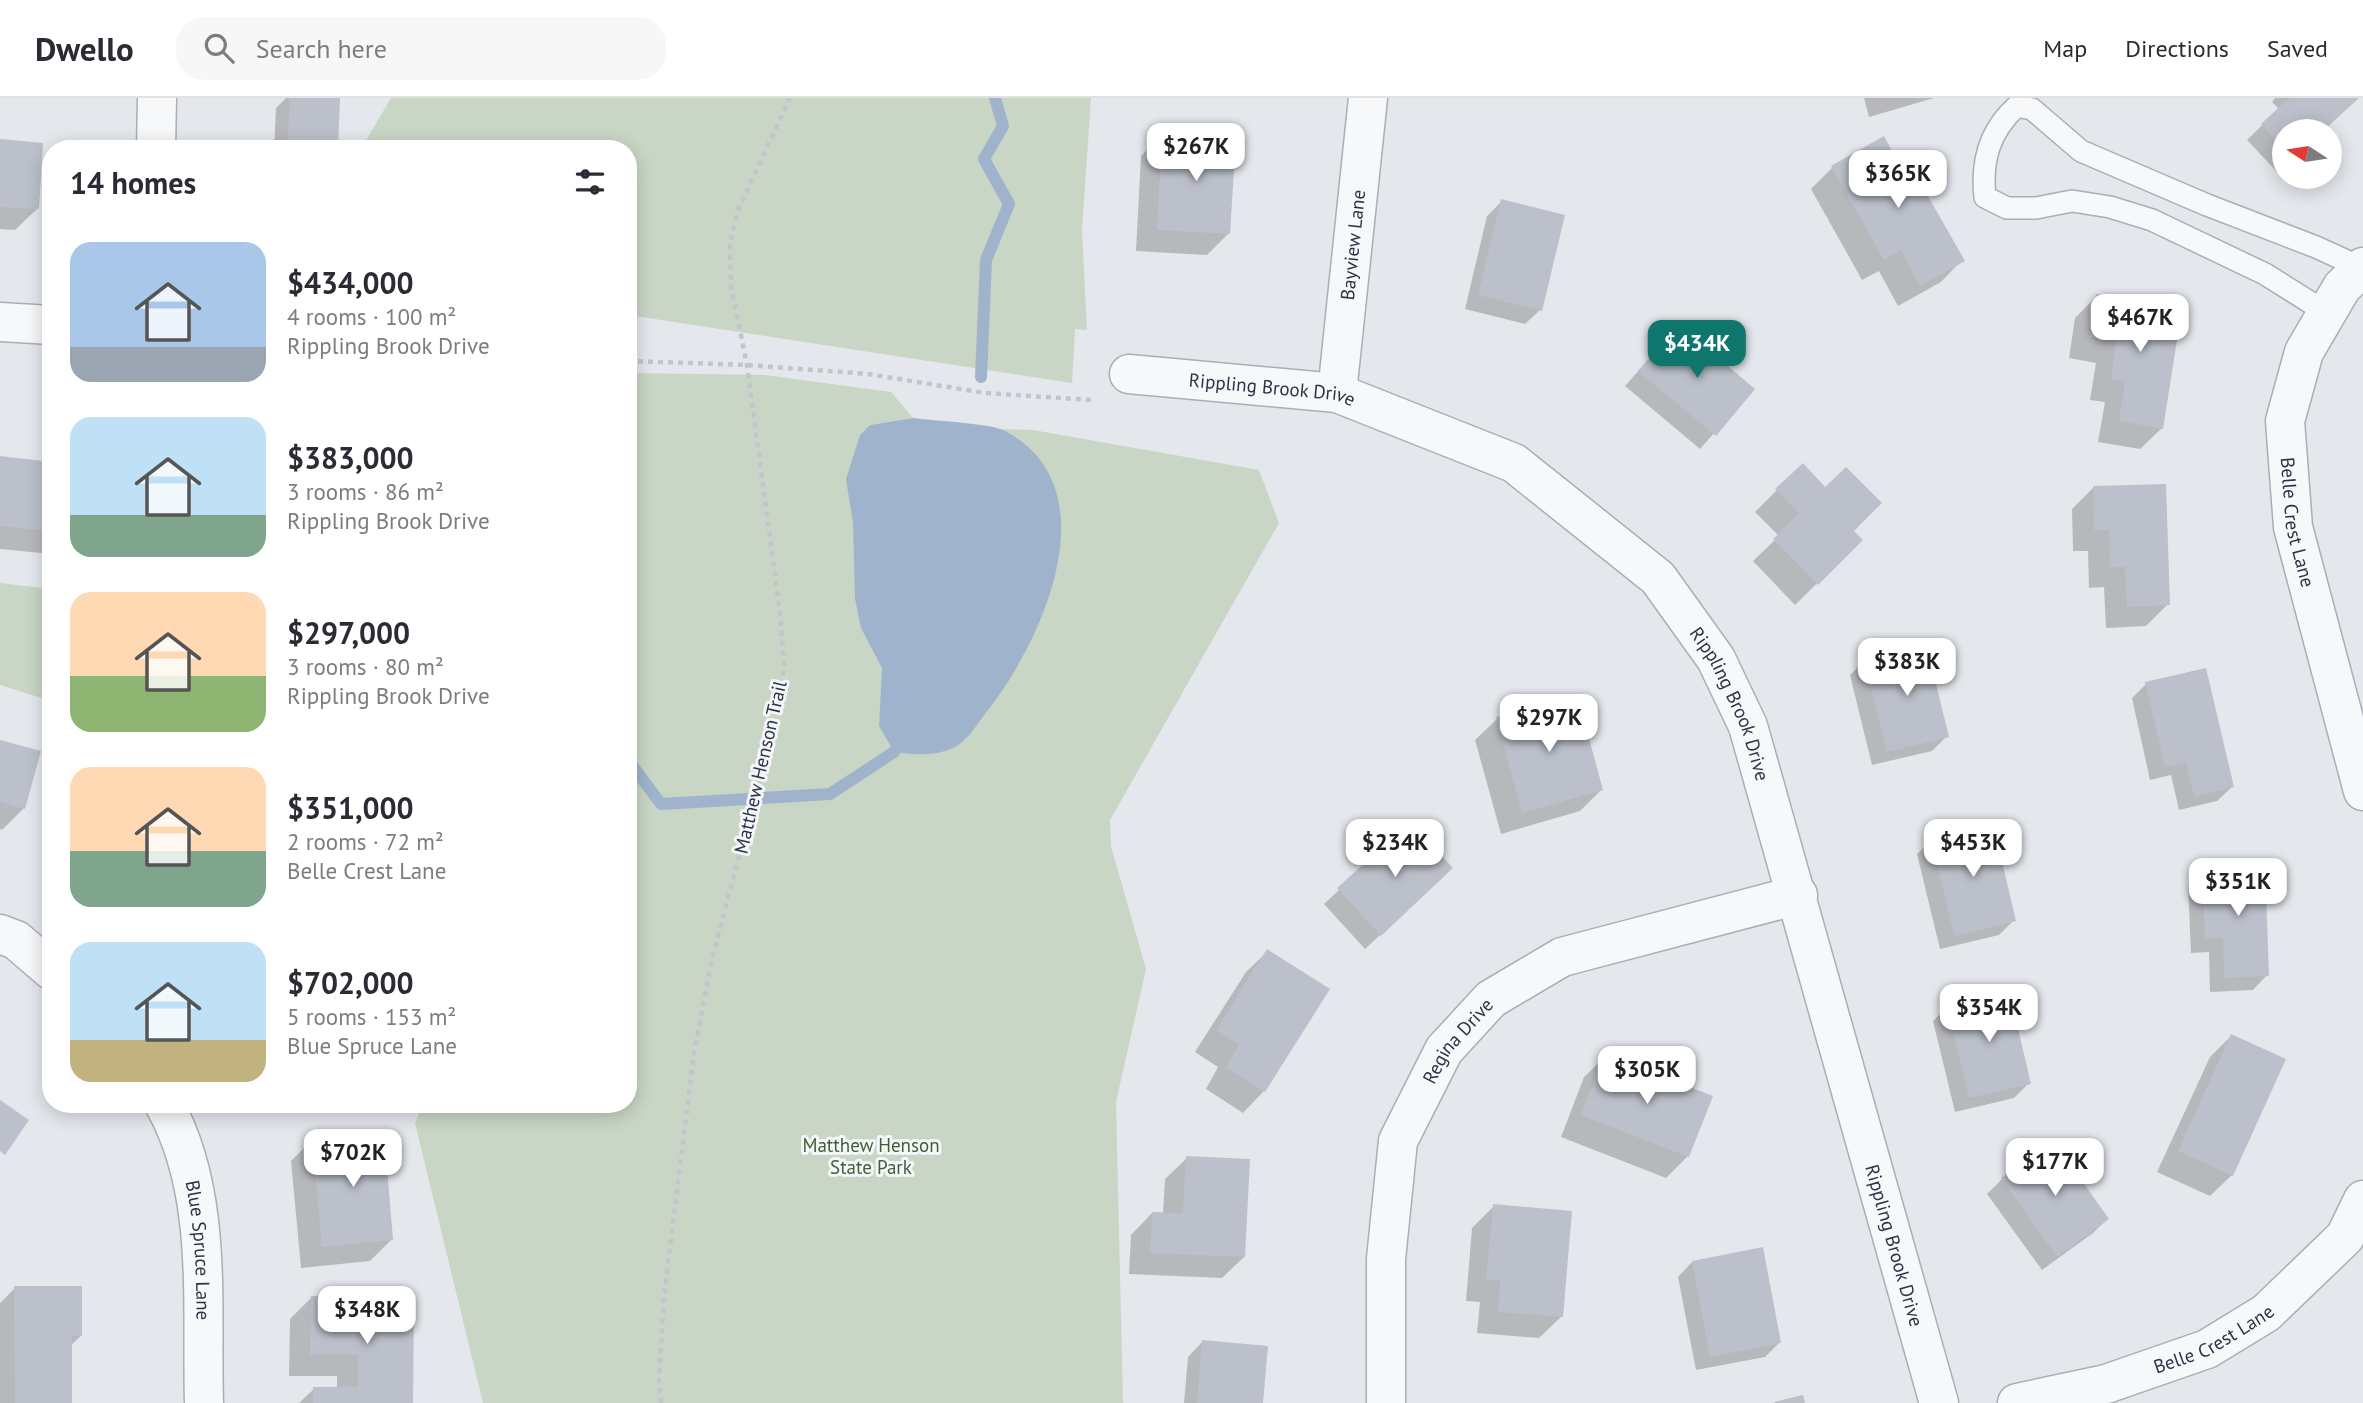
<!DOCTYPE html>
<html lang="en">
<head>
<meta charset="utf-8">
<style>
	:root { --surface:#fff; --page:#f7f7f7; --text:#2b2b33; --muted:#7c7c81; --line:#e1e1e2; --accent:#0f766e }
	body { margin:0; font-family:"PT Sans",sans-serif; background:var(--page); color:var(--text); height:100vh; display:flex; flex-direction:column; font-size:26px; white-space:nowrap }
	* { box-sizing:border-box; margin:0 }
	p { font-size:23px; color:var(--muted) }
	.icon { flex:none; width:38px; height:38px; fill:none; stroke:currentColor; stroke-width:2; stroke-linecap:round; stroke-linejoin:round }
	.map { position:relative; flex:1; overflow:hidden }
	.drawer { position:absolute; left:42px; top:42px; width:595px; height:973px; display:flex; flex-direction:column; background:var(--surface); border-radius:28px; box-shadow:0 4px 18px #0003 }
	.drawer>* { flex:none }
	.needle { width:46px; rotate:282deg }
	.tools { position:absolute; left:2272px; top:21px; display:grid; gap:14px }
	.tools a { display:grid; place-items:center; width:70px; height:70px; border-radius:50%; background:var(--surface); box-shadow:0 4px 18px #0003; font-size:35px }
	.price { position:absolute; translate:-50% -60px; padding:0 16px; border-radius:14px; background:#fff; color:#222; font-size:23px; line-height:46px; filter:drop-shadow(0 2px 4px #0008) }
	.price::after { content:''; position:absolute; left:50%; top:42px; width:21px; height:16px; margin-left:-10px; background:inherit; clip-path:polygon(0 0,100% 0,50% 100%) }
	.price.current { background:var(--accent); color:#fff }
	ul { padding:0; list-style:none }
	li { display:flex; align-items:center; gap:21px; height:175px; padding:0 28px }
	li span { display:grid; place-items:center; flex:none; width:196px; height:140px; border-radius:21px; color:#555 }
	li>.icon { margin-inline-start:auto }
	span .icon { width:84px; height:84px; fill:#fffc; stroke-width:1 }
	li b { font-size:30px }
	h2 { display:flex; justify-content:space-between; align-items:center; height:84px; padding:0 28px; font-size:30px }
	header { display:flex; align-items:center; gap:42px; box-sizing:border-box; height:98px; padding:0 35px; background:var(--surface); border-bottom:2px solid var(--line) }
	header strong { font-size:33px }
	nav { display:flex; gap:38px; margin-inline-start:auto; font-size:24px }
	.search { width:490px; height:63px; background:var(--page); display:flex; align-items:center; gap:18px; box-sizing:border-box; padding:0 24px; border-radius:28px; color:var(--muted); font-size:26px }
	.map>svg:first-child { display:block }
</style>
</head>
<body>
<header>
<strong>Dwello</strong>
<div class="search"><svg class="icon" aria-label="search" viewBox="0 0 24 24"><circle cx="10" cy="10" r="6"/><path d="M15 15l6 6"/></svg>Search here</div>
<nav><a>Map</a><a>Directions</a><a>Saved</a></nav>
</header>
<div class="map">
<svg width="2363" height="1305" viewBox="0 0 2363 1305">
	<rect width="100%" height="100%" fill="#e4e7ec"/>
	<path fill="#c9d6c5" d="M391,0H1091L1082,132L1087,232L1075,231L1072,285L628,217V51H361Z
		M628,275L765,277L891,294L913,320L870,327L1034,356L1001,331L1033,332L1259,372L1279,425L1110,722L1111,748L1146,871L1116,1004L1123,1305H483L415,1025L423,1006H628Z
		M0,485L51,491V603L0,587Z"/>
	<path fill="#9fb4cc" d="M913,320C933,323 987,325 1003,332C1113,388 1043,542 988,612C980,622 971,637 961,645C944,659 914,657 894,654L879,628L882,570L861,530L855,501L853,425L846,381L860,337L870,327Z"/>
	<path fill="#0003" d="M286,0H338L336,51H274L276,10Z
		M1864,0H1934L1869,19Z
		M2275,0H2358L2322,33H2284V68L2277,74L2247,42L2279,11L2272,4Z
		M1162,37L1229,135L1207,157L1136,153L1141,58Z
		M0,43L37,111L15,132L0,131Z
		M1896,63L1962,162L1941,184L1898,208L1879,173L1862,182L1811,91L1832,70Z
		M1502,103L1540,212L1525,226L1465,211L1487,118Z
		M2097,198L2162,330L2140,351L2098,344L2105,304L2090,302L2096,265L2069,260L2075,220Z
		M1678,228L1753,291L1700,351L1625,288Z
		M0,360L45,365L51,360V456L0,451Z
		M2093,390L2168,506L2146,528L2106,530L2104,489L2089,490L2088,453H2073L2072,411Z
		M1777,392L1851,433L1861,442L1795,507L1753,463L1779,438L1755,414Z
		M1865,562L1947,638L1932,653L1872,667L1850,577Z
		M2146,586L2232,689L2217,703L2179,712L2171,677L2150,682L2132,600Z
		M1497,621L1601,692L1580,713L1501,736L1475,642Z
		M0,644L24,710L2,732L0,731Z
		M1932,742L2014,822L1999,837L1940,851L1917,756Z
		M2203,772L2267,877L2253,892L2210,894L2209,854L2191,855L2188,787Z
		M1436,785L1365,851L1324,806L1339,792Z
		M1268,853L1264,993L1243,1015L1206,991L1218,969L1195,954L1246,874Z
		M1948,908L2029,985L2014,1000L1955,1014L1933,923Z
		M2231,938L2232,1077L2210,1098L2157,1074L2210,959Z
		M1606,958L1688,1058L1666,1080L1561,1039L1584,979Z
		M313,1041L391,1142L370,1163L301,1170L291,1063Z
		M2053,1045L2107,1121L2093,1135L2042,1172L1987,1096L2002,1081Z
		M1187,1060L1244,1159L1222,1180L1129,1176L1131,1137L1152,1115L1163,1116L1165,1081Z
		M1494,1108L1561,1219L1539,1240L1477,1235L1480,1204L1466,1203L1472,1130Z
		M1692,1164L1779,1245L1765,1259L1696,1272L1678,1179Z
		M15,1190L81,1238L70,1248V1305H0V1205Z
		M311,1200L411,1305H299L314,1291H337V1278H289L290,1221Z
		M1202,1244L1261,1305H1184L1188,1259Z"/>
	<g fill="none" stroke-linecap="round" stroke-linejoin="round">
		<path stroke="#9fb4cc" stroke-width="12" d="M981,279L986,162L1009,106L984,61L1003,28L995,0
			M628,662L661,706L830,696L894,654"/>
	</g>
	<path fill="#bbc0ca" d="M290,0H340L338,51H287Z
		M2289,0H2359L2323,33H2284V51L2261,26Z
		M1162,35L1236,39L1230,136L1157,132Z
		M1884,38L1896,61L1904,56L1965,163L1920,188L1901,152L1884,162L1831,68Z
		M0,41L43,45L39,111L0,109Z
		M1501,101L1565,117L1542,213L1478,197Z
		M2096,196L2182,210L2163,331L2119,323L2125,283L2111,281L2116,244L2090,239Z
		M1678,226L1755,291L1716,338L1638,273Z
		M0,358L51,364V433L0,428Z
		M1803,365L1825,389L1846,369L1882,405L1854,433L1863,442L1818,487L1773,441L1799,415L1775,391Z
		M2166,386L2170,507L2127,509L2125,469H2110L2109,432H2094L2093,388Z
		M1926,545L1949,639L1887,654L1864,561Z
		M2206,570L2234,689L2194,699L2186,664L2165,669L2145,584Z
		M1577,596L1603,692L1522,715L1496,619Z
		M0,642L41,653L25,711L0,704Z
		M1410,724L1453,770L1381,838L1337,790Z
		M1993,725L2016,823L1954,838L1931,740Z
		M2265,768L2269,878L2224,880L2223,840L2205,841L2202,770Z
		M1267,851L1330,891L1265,994L1226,969L1239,947L1216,932Z
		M2009,892L2031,986L1969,1000L1947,907Z
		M2231,936L2286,961L2233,1078L2178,1053Z
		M1605,956L1713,998L1689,1059L1581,1017Z
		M0,1002L29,1022L5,1057L0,1053Z
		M384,1033L393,1142L322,1149L312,1039Z
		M2053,1042L2109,1121L2057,1159L2001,1080Z
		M1186,1058L1250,1061L1245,1159L1150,1155L1152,1114L1183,1115Z
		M1493,1106L1572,1113L1563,1219L1498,1214L1500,1183L1486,1182Z
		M1763,1149L1781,1245L1710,1259L1692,1163Z
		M14,1188H82V1238H72V1305H15Z
		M311,1198L414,1199L413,1305H313V1289H358V1257H310Z
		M1202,1242L1268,1248L1263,1305H1197Z
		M1803,1297L1805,1305H1775L1774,1304Z"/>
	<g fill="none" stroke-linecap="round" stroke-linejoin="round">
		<g stroke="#a9aeb7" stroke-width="24">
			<path id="service" d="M2327,215L2265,176L2152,122L2110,109L2072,103L2036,110H2007L1985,99C1981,63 1989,33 2017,8L2032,11L2081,53L2207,107L2316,149L2362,170"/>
		</g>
		<g stroke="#a9aeb7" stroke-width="41">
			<g id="minor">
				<path d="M156,51L157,0"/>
				<path d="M0,224L51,227"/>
				<path id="s1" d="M1129,276L1337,295L1514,365L1658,480L1716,561L1748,628L1939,1305"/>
				<path id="s2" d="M1337,295L1368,0"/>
				<path d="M0,836L16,842L51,872"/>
				<path id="s3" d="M164,1006C214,1095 201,1207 204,1305"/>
				<path id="s4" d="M1386,1305V1161L1398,1043L1444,952L1491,901L1562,859L1798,797"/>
			</g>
		</g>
		<g stroke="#a9aeb7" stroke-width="41">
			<g id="tertiary">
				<path id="s5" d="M2363,169L2342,189L2304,254L2285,323L2293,429L2363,693"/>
				<path id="s6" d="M2017,1305L2106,1286L2207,1251L2266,1215L2345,1139L2363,1102"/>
			</g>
		</g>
		<path stroke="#c2c5cb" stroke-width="4.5" stroke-dasharray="5 5" stroke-linecap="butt" d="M628,263L747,267L868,276L985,295L1091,302
			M661,1305L659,1282L664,1198L694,955L711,865L779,606L784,566L780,515L747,267L731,188L730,147L737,114L790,0"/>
		<use href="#service" stroke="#f7f8fa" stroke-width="21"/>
		<use href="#minor" stroke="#f7f8fa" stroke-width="38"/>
		<use href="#tertiary" stroke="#f7f8fa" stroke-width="38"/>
	</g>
	<g text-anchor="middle" stroke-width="6" stroke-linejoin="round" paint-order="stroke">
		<g font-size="19" fill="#2b3445" stroke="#f4f6f9">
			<text dy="7" stroke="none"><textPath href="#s2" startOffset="149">Bayview Lane</textPath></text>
			<text dy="7" stroke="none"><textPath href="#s1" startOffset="144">Rippling Brook Drive</textPath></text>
			<text dy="7" stroke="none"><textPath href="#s5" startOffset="278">Belle Crest Lane</textPath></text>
			<text dy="7" stroke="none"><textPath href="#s1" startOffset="730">Rippling Brook Drive</textPath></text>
			<text transform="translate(760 669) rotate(-77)" y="7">Matthew Henson Trail</text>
			<text dy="7" stroke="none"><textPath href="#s4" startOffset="380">Regina Drive</textPath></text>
			<text dy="7" stroke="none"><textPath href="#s1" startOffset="1297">Rippling Brook Drive</textPath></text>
			<text dy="7" stroke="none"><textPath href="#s3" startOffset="152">Blue Spruce Lane</textPath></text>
			<text dy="7" stroke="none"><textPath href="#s6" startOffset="208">Belle Crest Lane</textPath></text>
		</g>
		<g font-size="19" fill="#3f6138" stroke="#f4f6f9">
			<text x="871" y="1054">Matthew Henson<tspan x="871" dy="22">State Park</tspan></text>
		</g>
	</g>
</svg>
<div class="tools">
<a><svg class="needle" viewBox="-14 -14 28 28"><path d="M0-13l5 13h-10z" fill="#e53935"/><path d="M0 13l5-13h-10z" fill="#7c7c81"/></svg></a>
</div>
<b class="price" style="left:1196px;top:85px">$267K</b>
<b class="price" style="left:1898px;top:112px">$365K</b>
<b class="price" style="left:2140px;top:256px">$467K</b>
<b class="price current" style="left:1697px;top:282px">$434K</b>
<b class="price" style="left:1907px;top:600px">$383K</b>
<b class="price" style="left:1549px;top:656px">$297K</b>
<b class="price" style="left:1395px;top:781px">$234K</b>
<b class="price" style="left:1973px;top:781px">$453K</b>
<b class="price" style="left:2238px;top:820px">$351K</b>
<b class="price" style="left:1989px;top:946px">$354K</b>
<b class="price" style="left:1647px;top:1008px">$305K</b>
<b class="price" style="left:353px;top:1091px">$702K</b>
<b class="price" style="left:2055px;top:1100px">$177K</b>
<b class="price" style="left:367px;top:1248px">$348K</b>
<section class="drawer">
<h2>14 homes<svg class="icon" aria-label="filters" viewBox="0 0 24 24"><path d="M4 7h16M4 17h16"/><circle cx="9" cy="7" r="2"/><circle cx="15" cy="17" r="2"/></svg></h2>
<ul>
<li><span style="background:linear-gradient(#a9c7e8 75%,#9aa5b1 0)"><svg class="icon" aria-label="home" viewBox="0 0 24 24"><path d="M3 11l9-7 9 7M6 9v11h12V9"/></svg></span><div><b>$434,000</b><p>4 rooms · 100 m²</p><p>Rippling Brook Drive</p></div></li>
<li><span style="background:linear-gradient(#bfe0f5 70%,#7fa58c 0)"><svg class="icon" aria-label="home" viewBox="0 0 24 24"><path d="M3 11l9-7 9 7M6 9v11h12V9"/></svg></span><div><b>$383,000</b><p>3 rooms · 86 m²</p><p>Rippling Brook Drive</p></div></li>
<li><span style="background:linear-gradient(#ffd9b3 60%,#8fb573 0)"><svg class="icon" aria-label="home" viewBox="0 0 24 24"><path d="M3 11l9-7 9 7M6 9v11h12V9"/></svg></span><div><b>$297,000</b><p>3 rooms · 80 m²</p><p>Rippling Brook Drive</p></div></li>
<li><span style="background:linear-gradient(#ffd9b3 60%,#7fa58c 0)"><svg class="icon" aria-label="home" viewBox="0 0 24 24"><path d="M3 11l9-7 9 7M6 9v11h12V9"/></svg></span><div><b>$351,000</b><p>2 rooms · 72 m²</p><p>Belle Crest Lane</p></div></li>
<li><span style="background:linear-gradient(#bfe0f5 70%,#c2b280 0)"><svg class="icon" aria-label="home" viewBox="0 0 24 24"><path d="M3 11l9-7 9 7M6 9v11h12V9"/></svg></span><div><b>$702,000</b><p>5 rooms · 153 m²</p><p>Blue Spruce Lane</p></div></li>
</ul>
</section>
</div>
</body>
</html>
